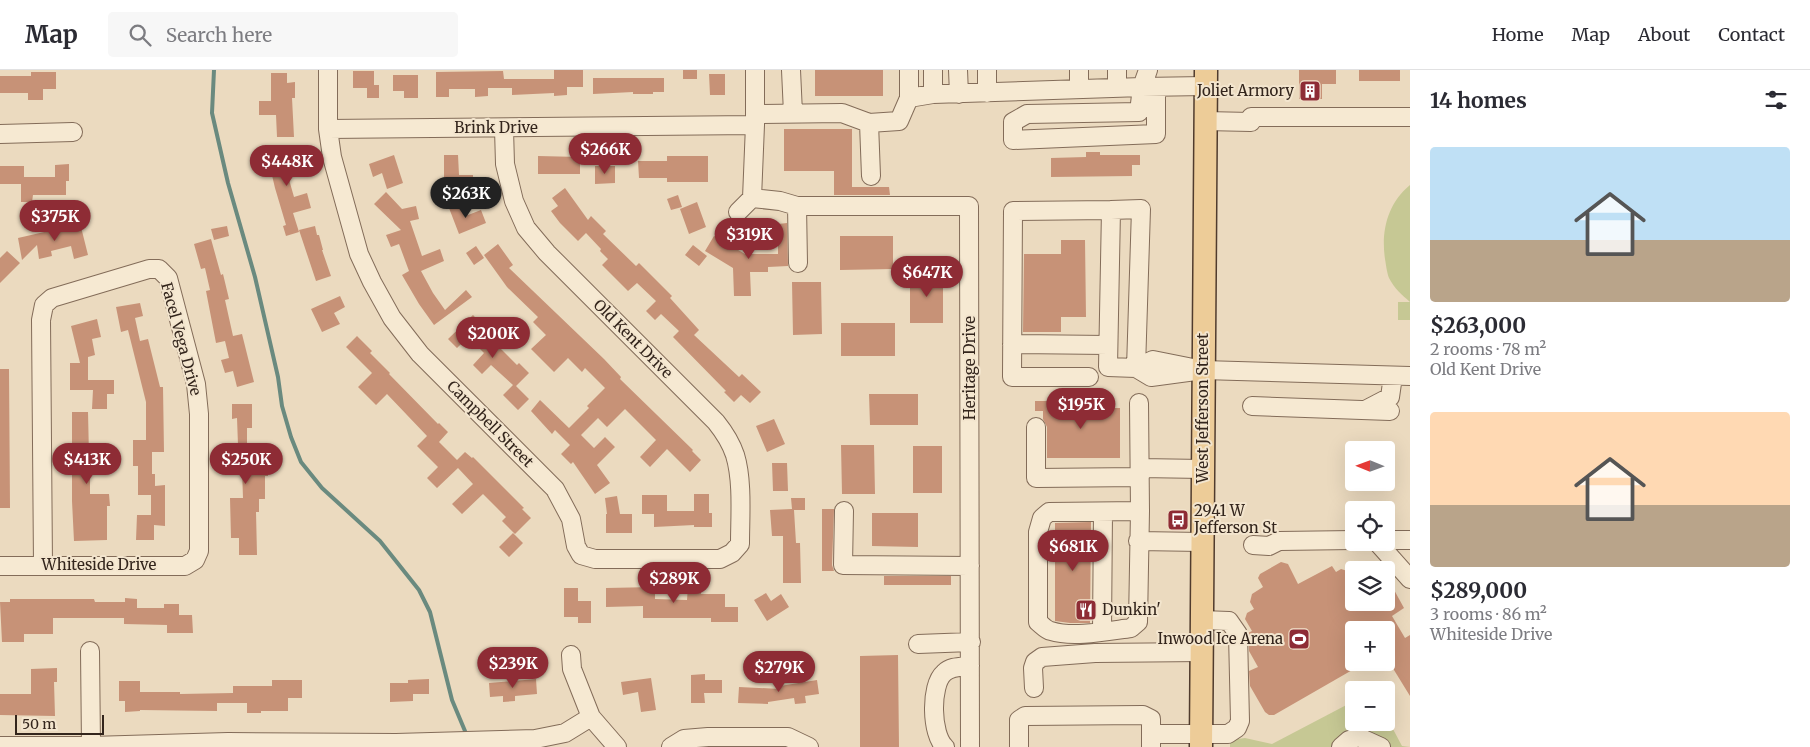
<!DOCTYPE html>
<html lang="en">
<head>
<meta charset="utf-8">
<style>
	:root { --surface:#fff; --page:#f7f7f7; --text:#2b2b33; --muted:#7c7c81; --line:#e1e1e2; --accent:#8e2c35 }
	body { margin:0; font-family:Merriweather,serif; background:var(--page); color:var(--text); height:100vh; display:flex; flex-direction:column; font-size:19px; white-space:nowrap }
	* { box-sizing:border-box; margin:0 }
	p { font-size:16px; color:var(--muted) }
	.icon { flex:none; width:28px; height:28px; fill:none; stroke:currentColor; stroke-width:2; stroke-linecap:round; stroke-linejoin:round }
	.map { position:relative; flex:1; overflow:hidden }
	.side { display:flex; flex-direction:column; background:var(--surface); width:400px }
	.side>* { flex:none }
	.needle { width:32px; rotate:271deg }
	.controls { position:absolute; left:1345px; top:371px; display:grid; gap:10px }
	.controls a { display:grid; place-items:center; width:50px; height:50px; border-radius:5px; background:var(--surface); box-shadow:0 5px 20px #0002; font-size:25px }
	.scale { position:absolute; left:15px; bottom:12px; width:89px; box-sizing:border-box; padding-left:5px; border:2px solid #33251c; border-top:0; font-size:14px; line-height:18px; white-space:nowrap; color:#33251c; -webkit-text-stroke:4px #f3e5ce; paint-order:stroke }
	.price { position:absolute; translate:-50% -42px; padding:0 11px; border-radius:18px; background:var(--accent); color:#fff; font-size:16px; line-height:32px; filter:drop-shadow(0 1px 2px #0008) }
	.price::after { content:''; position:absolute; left:50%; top:30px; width:15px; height:11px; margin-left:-8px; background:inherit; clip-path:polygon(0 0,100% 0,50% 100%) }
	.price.current { background:#222; color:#fff }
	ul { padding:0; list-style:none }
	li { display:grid; align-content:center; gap:10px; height:265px; padding:0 20px }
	li span { display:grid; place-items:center; height:155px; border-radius:5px; color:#555 }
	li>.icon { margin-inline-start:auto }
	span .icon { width:90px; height:90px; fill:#fffc; stroke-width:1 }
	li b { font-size:21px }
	h2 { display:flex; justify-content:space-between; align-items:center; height:60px; padding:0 20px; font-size:21px }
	header { display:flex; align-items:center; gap:30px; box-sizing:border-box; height:70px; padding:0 25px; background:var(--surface); border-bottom:1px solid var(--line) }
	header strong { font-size:24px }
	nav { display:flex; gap:28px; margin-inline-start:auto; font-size:18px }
	.search { width:350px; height:45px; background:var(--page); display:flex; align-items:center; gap:12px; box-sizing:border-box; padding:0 18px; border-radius:5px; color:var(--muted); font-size:19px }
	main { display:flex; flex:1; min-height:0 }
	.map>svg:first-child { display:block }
</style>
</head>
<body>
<header>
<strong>Map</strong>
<div class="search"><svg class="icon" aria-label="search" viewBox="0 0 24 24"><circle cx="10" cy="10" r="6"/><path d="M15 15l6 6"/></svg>Search here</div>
<nav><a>Home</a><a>Map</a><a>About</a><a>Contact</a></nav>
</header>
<main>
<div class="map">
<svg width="1410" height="677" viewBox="0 0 1410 677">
	<rect width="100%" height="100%" fill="#ebdabf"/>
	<path fill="#c6c894" d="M1410,115V250H1398V232H1410C1402,225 1394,218 1389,208C1387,203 1386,195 1385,189C1381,162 1387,134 1410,115Z
		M1354,631V652H1386V646L1402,676L1410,677H1230V670L1245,668L1272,674Z"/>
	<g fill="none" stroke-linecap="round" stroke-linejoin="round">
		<path stroke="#6a8a7f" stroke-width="4" d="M214,0L212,43L228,113L255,207L278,307L282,336L291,367L301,392L322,418L380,471L419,520L430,542L452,630L465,661"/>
	</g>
	<path fill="#c79277" d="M554,0H583V17H567V25L554,26V23L512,25V18H488V26L475,27V19H449V27H436V2L503,1L504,9H554Z
		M683,0H697V9H683Z
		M815,0H883V26H815Z
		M1299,0H1336V14H1322V29H1299Z
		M1359,0H1400V11H1359Z
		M353,1H374V15H379V28H367V18H353Z
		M31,2H56V19H43V30H28V23H0V6H31Z
		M271,3H287V13L295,12V28H292L294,67H277L276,45H259V31H271Z
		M709,4H725V25H710Z
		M393,5H418V28H404V21H393Z
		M593,8H664V22H653V24H633V22L593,24Z
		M784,59H852V117H889L890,125H834V101H784Z
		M284,76L287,91L298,88L302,103L288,106L294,127L307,123L311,138L293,143L299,162L286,166L283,156L286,155L275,118L266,80Z
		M1086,82H1100V85H1140V95H1132V106L1051,107V88L1086,87Z
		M394,85L403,113L387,119L382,103L373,107L369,94Z
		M444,85H458L459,105H473V119H444Z
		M538,86L580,87V104H538Z
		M667,86H708V112H667V108H639L638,91H667Z
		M69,94V111H66V125H33L32,132H21V114H0V96H24V107H55V95Z
		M595,96H615V113L595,114Z
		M565,118L588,150L591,146L606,161L603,164L636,196L639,193L672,226L670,228L699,260L694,265L739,307L742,304L761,322L750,333L741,325L734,332L724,322L726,321L673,267L679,261L661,244L655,250L646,241L656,231L637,213L628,221L602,195L608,189L600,181L601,179L586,163L578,171L560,153L551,141L558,136L552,128Z
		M386,122L402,139L416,136L419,149L410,151L422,186L440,179L444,191L421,201L433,223L445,240L466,220L472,227L434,255L419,234L402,205L409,201L399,174L391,177L386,165L401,160L374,134Z
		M678,125L682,137L671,140L667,129Z
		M697,132L706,157L689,164L680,139Z
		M464,133L468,145L481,140L486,153L459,164L449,138Z
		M787,153L788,196L768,197V202H750L751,226H734L733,198L705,181L714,166L745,184H778V154Z
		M67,154L68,160L81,157L88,185L74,189L71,176L51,181L52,186L39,189L37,175L22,190L18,168L53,160L52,157Z
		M227,156L229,166L214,170L211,159Z
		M315,156L317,165H319L323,180H322L331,206L316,211L299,160Z
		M840,166H893V199L840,200Z
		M211,169L221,205L223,204L229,229L225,230L233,266L242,264L254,312L237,317L233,301L225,303L221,290L229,288L225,271L216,273L206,221L210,220L205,198L201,199L194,174Z
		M1061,170H1085L1086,247H1061V262H1023L1024,184H1061Z
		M498,174L513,195L509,198L604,289L621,307L620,309L693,380L692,381L701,390L690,402L667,379L650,397L640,387L656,370L625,339L607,357L598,348L581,365L594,378L605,367L615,377L597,395L610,413L595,424L573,392L571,394L561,384L570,375L555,360L552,364L531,341L540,330L569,358L589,338L587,336L605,318L585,298L582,302L568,288L554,302L531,279L546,265L533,252L538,247L507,217L484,185Z
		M693,175L707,186L699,196L685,185Z
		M476,176L484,188L474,195L466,183Z
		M7,181L20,193L0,213V188Z
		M910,204H943V253H910Z
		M792,212H821L822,264L793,265Z
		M340,226L345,237L334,243L340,254L322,262L311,239Z
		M140,233L143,246L135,248L140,271L148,269L160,317H163L164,382H152V404H155V416L165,415V456L154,455V470H136L137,445H151V425H138V396H133V370H146V332L128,260L121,262L116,237Z
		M473,245L490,263L487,265L517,295L519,293L529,303L516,316L529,329L518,340L503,325L513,315L491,295L482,304L473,295L484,283L468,267L457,278L448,269Z
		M97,249L101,267L92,269L95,285L88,287V310H114V324H107V339H92L93,320H70V293H80L71,256Z
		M841,253H895V286H841Z
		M357,266L372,281L370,283L390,303L389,304L438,354L439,353L448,362L439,372L457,390L465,382L472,388L473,387L524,438L522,439L531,448L515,464L502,451L506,447L483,424L462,444L452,434L473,414L458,398L437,418L427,408L438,397L417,376L427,366L387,324L376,335L358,317L372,303L346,277Z
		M0,299H9L10,438H0Z
		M869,324H918V355H870Z
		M1035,331H1092V338H1120V388H1047V357L1043,349V341H1035Z
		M232,334H252V358H247V391H268V406H265V429H259V442H256L257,485H239V468H231L230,428H243L242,399H230V375H238L237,348L232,349Z
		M72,342H88L89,386H110V400H90V424H109L110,436H107V470L74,471L72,431Z
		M774,349L785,374L767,382L756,356Z
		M841,375H874L875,424H842Z
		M913,376H942V423H913Z
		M772,393H787L788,421H773Z
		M694,424H709V443H712V457H694V455L654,457V444H642V425H667V441H694Z
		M617,426L620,444H632V463H606V444H607L605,428Z
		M791,428H805V440H794L796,473H800L801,513H783V466H772L770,440L792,439Z
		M822,439H834L832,495L834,501H822Z
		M872,443H918V477L872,476Z
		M1091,452L1090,553H1070L1055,551V453Z
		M513,463L523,473L509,487L499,477Z
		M1281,492L1288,494L1298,514L1332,496L1336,502L1341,499L1354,503V532H1386V522L1393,518L1404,538L1392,546L1405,568L1410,565V626L1386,587V560H1354V599L1274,645H1269L1265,642L1250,616L1249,601L1258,597L1249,581L1248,563L1252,561L1245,549L1247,543L1254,539L1250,532L1252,524L1263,517L1258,508L1260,504Z
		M884,506H951V515H884Z
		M688,516H701V524H725V537H738V552H711V548H643V536L606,537V518L655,517V529L687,530Z
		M564,518H578V531H591V553H578V547H564Z
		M766,523L771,531L781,524L789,537L767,551L754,530Z
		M125,528L137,529V538H164V534H179V545H192L193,563H167V555L124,554V548H53V564H24V572H2L0,532H10V529H94L95,532H125Z
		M898,585L899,677H860V586Z
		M57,598V612H54L55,646L0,645V624H31V599Z
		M705,604V610H722V623H704L705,633H691V605Z
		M651,608L656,640L641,642L638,622L623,625L621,612Z
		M429,609V624H413V631L390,632V613H408V610Z
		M536,609L537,624L515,626V631L503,632V626L490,627L489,613Z
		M272,610H302V628H288V641H261V643H247V633H217V641L140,640V641L125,642V631H119V611H140V622H180V624L233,623V616H272Z
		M817,610L819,624L805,626L806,633L795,634L794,628L768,632V634L738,633L739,617L780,619V616Z"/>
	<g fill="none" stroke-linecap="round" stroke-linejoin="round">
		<g stroke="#836c59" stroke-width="20">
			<path id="minor" d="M328,0V59L332,87L359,184L372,212L392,248L420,284L555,419L571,449L576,476L581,485L595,489H720L732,483L740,474C740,447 743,411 735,385C731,373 724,362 716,352L547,183L526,158L514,131L505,94L504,59
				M791,0L793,43
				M958,0L959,24
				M987,0V23
				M1156,17V64L1013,70V52L1027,44L1139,42L1142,17L1205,16
				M1117,18V0
				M1079,19V0
				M933,24V0
				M909,28L933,24L1142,17L1148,0
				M755,44L842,43L869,53L871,106
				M1205,51L1251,52V47H1410
				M869,53L899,51L909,28V0
				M328,59L755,55
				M0,64L73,62
				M752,128L780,131L797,136H969L970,677
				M797,136L798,193
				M738,142L752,128L755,55V0
				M1012,274L1108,275
				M1136,298L1141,139L1111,140L1108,297L1136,298L1153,290L1203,300
				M1136,298L1151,307L1203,300L1410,306
				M1089,307H1012L1013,141L1111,140
				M1139,333L1140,441
				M1252,336L1390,341
				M1367,339L1390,327L1393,306
				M1036,357V408L1140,407
				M1140,398L1203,399
				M844,441L843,495L970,496
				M1140,441L1138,552L1131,558C1108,561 1073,568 1051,561C1046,560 1042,555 1038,552V462L1042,448L1049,442Z
				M1386,470H1410
				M1138,471L1202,472
				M1377,472L1410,509
				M1253,475L1269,476L1279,471L1354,470
				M0,496H185L195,490L199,481V344L196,314L168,208L159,199H149L52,228L44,235L41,250L43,495
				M1102,561L1103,442
				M918,574L971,572
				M90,581L91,676
				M571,585L572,599L591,647L617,677
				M1034,618L1033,598L1035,592L1042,587L1095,583L1202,582
				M0,676H91L228,672L396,673L535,669L565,663L591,647
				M671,677L684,669L708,667H788L809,677
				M945,677C931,665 930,615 944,603C951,596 961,597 970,596
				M1019,677V650L1025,646L1143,645L1151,649V664
				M1151,677V664H1228L1237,658L1240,651L1238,564L1229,551L1202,550
				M1341,677L1349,670L1359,667L1381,677"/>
		</g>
		<g stroke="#503b2d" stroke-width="25">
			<path id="major" d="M1201,677L1206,0"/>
		</g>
		<use href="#minor" stroke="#f6e9d2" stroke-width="18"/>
		<use href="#major" stroke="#edcc98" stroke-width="22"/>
	</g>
	<defs>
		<g id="building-square" transform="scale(1.125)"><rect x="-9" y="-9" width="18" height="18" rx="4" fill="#8e2c35" stroke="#f3e5ce"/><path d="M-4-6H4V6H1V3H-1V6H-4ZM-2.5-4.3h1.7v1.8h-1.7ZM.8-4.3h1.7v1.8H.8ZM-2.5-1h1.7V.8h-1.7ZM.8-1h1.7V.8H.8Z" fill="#fff"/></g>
		<g id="bus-square" transform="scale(1.125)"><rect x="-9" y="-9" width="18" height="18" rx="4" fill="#8e2c35" stroke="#f3e5ce"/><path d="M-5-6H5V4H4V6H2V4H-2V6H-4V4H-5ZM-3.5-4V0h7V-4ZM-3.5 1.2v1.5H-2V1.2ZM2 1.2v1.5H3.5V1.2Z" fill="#fff"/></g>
		<g id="restaurant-square" transform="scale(1.125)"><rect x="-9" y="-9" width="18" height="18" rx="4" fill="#8e2c35" stroke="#f3e5ce"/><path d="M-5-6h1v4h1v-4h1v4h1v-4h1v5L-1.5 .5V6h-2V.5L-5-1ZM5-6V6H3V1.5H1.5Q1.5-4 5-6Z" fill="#fff"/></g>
		<g id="stadium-square" transform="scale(1.125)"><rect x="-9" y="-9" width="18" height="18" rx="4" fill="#8e2c35" stroke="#f3e5ce"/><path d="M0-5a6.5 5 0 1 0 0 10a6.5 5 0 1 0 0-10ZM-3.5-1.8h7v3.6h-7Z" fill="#fff"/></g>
	</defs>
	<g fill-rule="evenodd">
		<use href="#building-square" x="1310" y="21"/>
		<use href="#bus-square" x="1178" y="450"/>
		<use href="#restaurant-square" x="1086" y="540"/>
		<use href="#stadium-square" x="1299" y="569"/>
	</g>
	<g text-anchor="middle" stroke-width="4" stroke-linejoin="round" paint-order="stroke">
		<g font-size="15" fill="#33251c" stroke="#f3e5ce" text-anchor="end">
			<text x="1294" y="26">Joliet Armory</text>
			<text x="1194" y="446" text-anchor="start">2941 W<tspan x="1194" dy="17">Jefferson St</tspan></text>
			<text x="1102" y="545" text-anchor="start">Dunkin'</text>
			<text x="1283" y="574">Inwood Ice Arena</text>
		</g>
		<g font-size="15" fill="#33251c" stroke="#f3e5ce">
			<text x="496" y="63">Brink Drive</text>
			<text transform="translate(181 269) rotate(75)" y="5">Facel Vega Drive</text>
			<text transform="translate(633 269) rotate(45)" y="5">Old Kent Drive</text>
			<text transform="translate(970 298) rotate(-90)" y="5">Heritage Drive</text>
			<text transform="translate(1203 338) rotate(-90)" y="5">West Jefferson Street</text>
			<text transform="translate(490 354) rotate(45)" y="5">Campbell Street</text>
			<text x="99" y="500">Whiteside Drive</text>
		</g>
	</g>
</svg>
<div class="controls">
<a><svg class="needle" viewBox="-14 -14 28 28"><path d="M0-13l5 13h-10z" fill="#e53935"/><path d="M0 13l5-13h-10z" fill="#7c7c81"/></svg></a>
<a><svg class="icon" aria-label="locate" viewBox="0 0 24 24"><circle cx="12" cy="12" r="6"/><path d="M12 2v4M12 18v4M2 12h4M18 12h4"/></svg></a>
<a><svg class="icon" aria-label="layers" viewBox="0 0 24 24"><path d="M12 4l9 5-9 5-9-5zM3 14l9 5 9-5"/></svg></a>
<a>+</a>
<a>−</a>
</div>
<div class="scale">50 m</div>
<b class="price" style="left:605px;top:105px">$266K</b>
<b class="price" style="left:287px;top:117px">$448K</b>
<b class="price current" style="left:466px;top:149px">$263K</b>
<b class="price" style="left:55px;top:172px">$375K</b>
<b class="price" style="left:749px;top:190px">$319K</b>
<b class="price" style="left:927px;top:228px">$647K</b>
<b class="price" style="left:493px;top:289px">$200K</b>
<b class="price" style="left:1081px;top:360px">$195K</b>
<b class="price" style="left:87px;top:415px">$413K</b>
<b class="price" style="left:246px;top:415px">$250K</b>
<b class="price" style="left:1073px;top:502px">$681K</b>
<b class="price" style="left:674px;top:534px">$289K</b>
<b class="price" style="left:513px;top:619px">$239K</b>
<b class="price" style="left:779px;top:623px">$279K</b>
</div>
<section class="side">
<h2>14 homes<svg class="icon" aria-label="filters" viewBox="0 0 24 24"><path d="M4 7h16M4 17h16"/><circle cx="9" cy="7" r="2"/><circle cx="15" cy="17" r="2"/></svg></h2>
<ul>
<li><span style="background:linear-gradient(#bfe0f5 60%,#b9a48a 0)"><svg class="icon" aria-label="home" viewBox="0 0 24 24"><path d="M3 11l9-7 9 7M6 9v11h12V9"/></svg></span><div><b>$263,000</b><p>2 rooms · 78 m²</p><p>Old Kent Drive</p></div></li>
<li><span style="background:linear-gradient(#ffd9b3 60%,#b9a48a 0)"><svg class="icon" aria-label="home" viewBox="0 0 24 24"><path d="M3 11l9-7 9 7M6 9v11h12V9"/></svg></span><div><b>$289,000</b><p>3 rooms · 86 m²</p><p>Whiteside Drive</p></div></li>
</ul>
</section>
</main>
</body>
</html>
